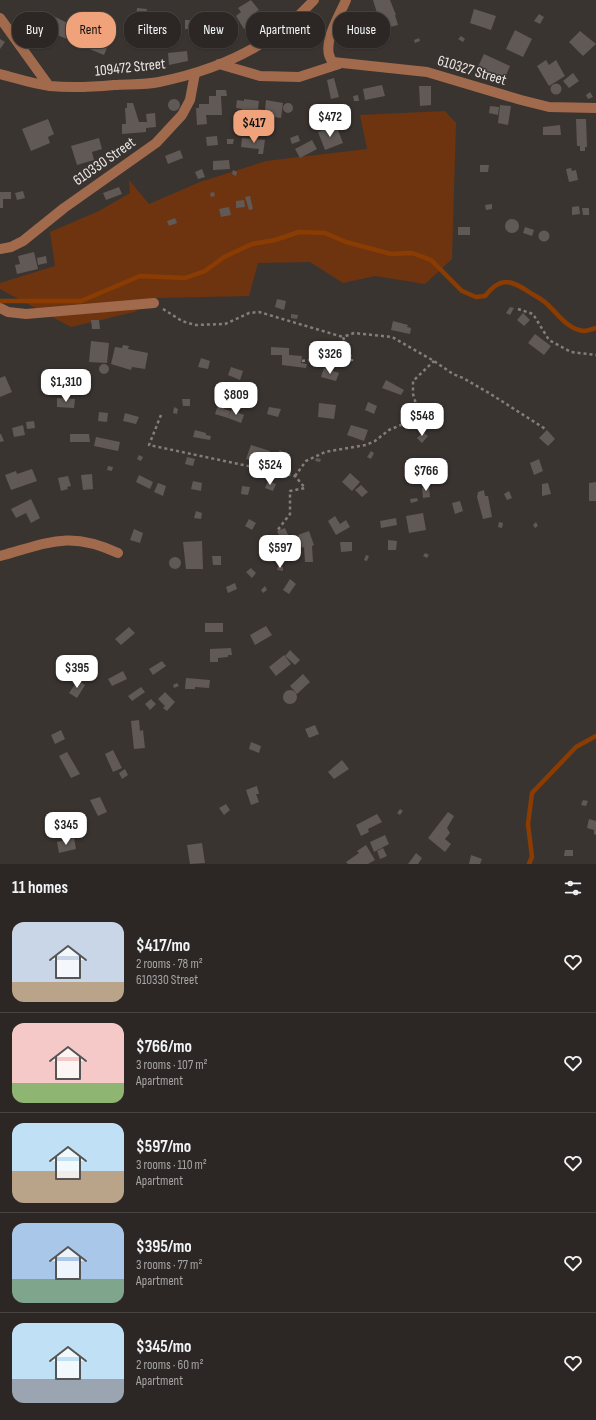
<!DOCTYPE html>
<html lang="en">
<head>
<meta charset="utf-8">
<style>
	:root { --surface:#2c2725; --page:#342f2d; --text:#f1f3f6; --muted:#a6a5a7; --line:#484442; --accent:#f0a27a }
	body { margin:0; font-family:"Sofia Sans Condensed",sans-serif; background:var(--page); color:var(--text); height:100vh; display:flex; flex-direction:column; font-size:15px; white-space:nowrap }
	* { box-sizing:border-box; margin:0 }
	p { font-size:13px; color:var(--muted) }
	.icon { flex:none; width:22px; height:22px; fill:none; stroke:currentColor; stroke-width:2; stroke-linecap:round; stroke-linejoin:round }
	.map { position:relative; height:864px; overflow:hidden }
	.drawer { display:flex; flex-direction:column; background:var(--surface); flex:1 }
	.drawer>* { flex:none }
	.banner { position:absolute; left:12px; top:12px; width:572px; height:36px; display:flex; gap:8px }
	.price { position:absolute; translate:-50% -34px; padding:0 9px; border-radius:8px; background:#fff; color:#222; font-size:13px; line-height:26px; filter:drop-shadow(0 1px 2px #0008) }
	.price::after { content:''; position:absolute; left:50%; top:24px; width:12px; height:9px; margin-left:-6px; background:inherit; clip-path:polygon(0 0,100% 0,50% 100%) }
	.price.on { background:var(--accent); color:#111 }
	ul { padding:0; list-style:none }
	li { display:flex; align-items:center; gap:12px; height:100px; padding:0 12px }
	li+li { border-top:1px solid var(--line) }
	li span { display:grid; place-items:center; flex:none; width:112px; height:80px; border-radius:12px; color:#555 }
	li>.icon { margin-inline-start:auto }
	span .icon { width:48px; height:48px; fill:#fffc; stroke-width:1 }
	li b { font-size:17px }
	h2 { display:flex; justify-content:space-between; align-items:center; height:48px; padding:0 12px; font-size:17px }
	.tag { padding:0 14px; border-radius:16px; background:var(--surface); box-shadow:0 1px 3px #0004,0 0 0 1px var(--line); font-size:14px; line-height:36px }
	.tag.on { background:var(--accent); color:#111 }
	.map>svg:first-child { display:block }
</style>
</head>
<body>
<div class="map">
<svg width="596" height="864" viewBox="0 0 596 864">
	<rect width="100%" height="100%" fill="#3a3431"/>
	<path fill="#6e3410" d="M445,111L456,123L452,259L425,284L375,276L343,283L310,262L258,263L249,296L157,298L134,312L71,327L0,289V283L55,266L50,232L99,211L130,193L129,180L149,204L200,182L266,161L367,149L360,115Z"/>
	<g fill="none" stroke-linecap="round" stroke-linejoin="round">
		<path stroke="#8a3c03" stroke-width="4.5" d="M0,301H81L140,276L185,278L205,271L224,257L252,244L275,240L299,232L325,233L346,242L391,254L412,253L431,260L462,291L476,297L485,296C500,277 510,279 529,292C535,296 542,299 547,304C558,314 567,329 584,331C588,331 592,329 596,328
			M529,864L532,857L528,824L532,793L576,747L596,736"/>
	</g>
	<path fill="#605956" d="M251,0L259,10L256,12L260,18L244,29L236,16L241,12L238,8Z
		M373,0H390L396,15H395L398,25L382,29Z
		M137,8L147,9L145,25L135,24Z
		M474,9L496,16L491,30L470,23Z
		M49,14L80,29L74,42L50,32L53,27L45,22Z
		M539,14L544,17L540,24L534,21Z
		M26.5 19a3.5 3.5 0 1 1 7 0a3.5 3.5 0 1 1-7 0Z
		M185,20H192V29H185Z
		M223.5 27a4.5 4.5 0 1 1 9 0a4.5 4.5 0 1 1-9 0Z
		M91,26L108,32L106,37L111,38L104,55L87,48L93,33L89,31Z
		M515,30L532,39L523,57L506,49Z
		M580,31L596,44L583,56L569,42Z
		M461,36L465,39L463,42L458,39Z
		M419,38L420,41L415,43L414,40Z
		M0,39L5,42L0,49Z
		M187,51L188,61L169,65L168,53Z
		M484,54L510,66L503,82L477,69Z
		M546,60L549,65L556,60L565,76L549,86L537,66Z
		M573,73L579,81L569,88L563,81Z
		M334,78L339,97L331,99L327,80Z
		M550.5 89a5.5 5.5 0 1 1 11 0a5.5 5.5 0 1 1-11 0Z
		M382,85L385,96L365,100L363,89Z
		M419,86H431V105L420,106Z
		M216,90H226L227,96H221L222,115H206L207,124L197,125L196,108H199V104H209V96H216Z
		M590,92L593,97L588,99L586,95Z
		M358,95L359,101H354L353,96Z
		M168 105a6 6 0 1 1 12 0a6 6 0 1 1-12 0Z
		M244,99L259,101L258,109L265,110L266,100L283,103L281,118L242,113V109L236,108L237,100L244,101Z
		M283 108a5 5 0 1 1 10 0a5 5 0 1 1-10 0Z
		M127,103H133L139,122H147L146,114L155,113L156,127L146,128V132L122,134V124H126L125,108H127Z
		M500,105L511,106L508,125L498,123Z
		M490,106L499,107L498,115L489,113Z
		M48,119L54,134L48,137L50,143L31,151L22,129Z
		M576,119H586L587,147H585V151H580V146H577Z
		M336,125L343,143L325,150L318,132Z
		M560,125L561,135H543V127Z
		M298,135L300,141L292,144L290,138Z
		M217,136L218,145L207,146L206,137Z
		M99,138L102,149L92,152L94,160L77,165L71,146Z
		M242,138L265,140L263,154H258L259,149L241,147Z
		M227,139H234L233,144H227Z
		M312,140L317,149L300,158L295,149Z
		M180,150L183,158L168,164L165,156Z
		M229,160L230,169L213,170V161Z
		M480,165H489L488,172H480Z
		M571,168L572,171L576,170L578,180L569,182L566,169Z
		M202,169L205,177L198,179L195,172Z
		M233,170L237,172L236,176L232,174Z
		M119,187L122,194L106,200L103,193Z
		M23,191L25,198L17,200L15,193Z
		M0,192H11V199H3V208H0Z
		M214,192L215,196L211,197L210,193Z
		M250,196L253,209L249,210L245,197Z
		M244,200L245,207L236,208V201Z
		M492,204V209L486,210L485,205Z
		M579,206L580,214L572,215V207Z
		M229,207L231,215L221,217L219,209Z
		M582,208H589V215H583Z
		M175,218L177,223L169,226L167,221Z
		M505 226a7 7 0 1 1 14 0a7 7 0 1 1-14 0Z
		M458,227H470V235H458Z
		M525,227L534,230L532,236L523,233Z
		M538.5 236a5.5 5.5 0 1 1 11 0a5.5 5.5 0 1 1-11 0Z
		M34,252L38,269L17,274L15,265L20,264L18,256Z
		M46,256L47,263L38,265L37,258Z
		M277,299L286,301L284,310L275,307Z
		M510,307L514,308L510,315L506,313Z
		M523,313L530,320L524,326L517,320Z
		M291,314L298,315L297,319L291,318Z
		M91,320H99L100,329H92Z
		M393,321L408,325L407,327L411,328L410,334L391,330Z
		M535,334L551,346L544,355L528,343Z
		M91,341L109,343L107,363L89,362Z
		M123,345L129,346L128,349L148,353L145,369L132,367L131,370L111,364L115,347L122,348Z
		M271,347L289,348V355L302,356L301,363L307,364L306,368L282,365V355H271Z
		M201,358L210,361L208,369L198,367Z
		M99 369a5 5 0 1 1 10 0a5 5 0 1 1-10 0Z
		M231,367L243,371L240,380L228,375Z
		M324,368L339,373L336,381L321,377Z
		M5,376L12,392L0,397V378Z
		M386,380L404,390L401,395L382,388Z
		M57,398L75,399L74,408L57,407Z
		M182,399H190V406H183Z
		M220,399L226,401L224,409L230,411L228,418L215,414Z
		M368,402L377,406L374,414L365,410Z
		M319,403L336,405L334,419L318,417Z
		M422,406L429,411L424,417L417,412Z
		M174,407L178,409L177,414L173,413Z
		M269,407L281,409L278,417L267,414Z
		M231,410L244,415L241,423L228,418Z
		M99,412L108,413L107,422L98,421Z
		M125,413L139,417L136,424L123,421Z
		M34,421L35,428L27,429L26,422Z
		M23,425L25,435L14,437L12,428Z
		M351,425L368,430L364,441L347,435Z
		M195,430L206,433V435L211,436L210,440L193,437Z
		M547,430L555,439L548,446L539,438Z
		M423,432L428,436L422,443L417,438Z
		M0,434H1L4,441L0,442Z
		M70,434H89L90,442H70Z
		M96,437L120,442L118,451L94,446Z
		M251,445L270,451L266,465L246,459Z
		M280,450L288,455L280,468L272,463Z
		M371,451L374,453L371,459L367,457Z
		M139,455L143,457L141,461L137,459Z
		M187,457L195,459L193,466L185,464Z
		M316,458L321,459L320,462L315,461Z
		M539,459L543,471L534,475L530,463Z
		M108,466L113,467L112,471L107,470Z
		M32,469L37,481L11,490L5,475L16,471L17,474Z
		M350,473L360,482L352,491L342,482Z
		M92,474L93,489L83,490L81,475Z
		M139,475L153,482L150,489L136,482Z
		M68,476L71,486L67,487L68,489L61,491L58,478Z
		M193,481L202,483L201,491L191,489Z
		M268,481L276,484L273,491L265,488Z
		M596,482V501H589V483Z
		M158,483L166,486L163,496L154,492Z
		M548,483L551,494L542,496V484Z
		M361,485L368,492L362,497L355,490Z
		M242,486L250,487L248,495L241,494Z
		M429,487L430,497L423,498L422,488Z
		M484,490L485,496H488L492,517L483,519L477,497L478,492Z
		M509,491L512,498L507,500L504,494Z
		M417,498L418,501L411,503L410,499Z
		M31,499L40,518L31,523L26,513L16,518L11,509Z
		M460,501L463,511L455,514L452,503Z
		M196,511L202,513L201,519L194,518Z
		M423,513L426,530L409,533L406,516Z
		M335,516L340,524L346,520L350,527L336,535L328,521Z
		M396,518L397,525L381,528L380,521Z
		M249,519L256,523L252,530L245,526Z
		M499,522L503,523L502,528L498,527Z
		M536,522L538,526L535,528L533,525Z
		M285,528L295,551L287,554L277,531Z
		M134,529L143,533L140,543L130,540Z
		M309,531L314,545L312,546L313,562H305L304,547L302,548L298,535Z
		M270,540L275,561L268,562L263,542Z
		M388,540L397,541L396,550H388Z
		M202,541L203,569H186L183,542Z
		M340,542H352V551L341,552Z
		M425,553L429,555L427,558L423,556Z
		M366,555L369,556L367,561L364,560Z
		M212,556H221V565H213Z
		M169 563a6 6 0 1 1 12 0a6 6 0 1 1-12 0Z
		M278,566L283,567V571L277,570Z
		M251,568L256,573L252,578L246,572Z
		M290,579L296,584L289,594L283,590Z
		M235,583L237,589L228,593L226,587Z
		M265,586L267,590L263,593L261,590Z
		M205,623H223V632H205Z
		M266,626L272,635L255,645L250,635Z
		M129,627L135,633L121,645L115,639Z
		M231,648L232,655H228V657L218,658V662H210V649Z
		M290,650L300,660L295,665L285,656Z
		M284,655L291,664L276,676L269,667Z
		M162,661L166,666L153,675L149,669Z
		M92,665L97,670L92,675L87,670Z
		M123,671L127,679L112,686L108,679Z
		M303,674L310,682L297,694L290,686Z
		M186,678L210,680L209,688L195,687V689H185Z
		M78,680L85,685L77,698L69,693Z
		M177,683L179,686L174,688L173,685Z
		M141,687L145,692L132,701L128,696Z
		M283 697a7 7 0 1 1 14 0a7 7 0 1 1-14 0Z
		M165,692L175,702L167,711L163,708L165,706L158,699Z
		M151,699L156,704L150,710L145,704Z
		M139,720L140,731L143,730L145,748L134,749L131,721Z
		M315,725L319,734L309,738L305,729Z
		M61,730L65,739L55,744L51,735Z
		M251,742L261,746L259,753L249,749Z
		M113,750L122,768L113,772L105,754Z
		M67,752L80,774L71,778L59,756Z
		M342,760L349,769L334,779L328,772Z
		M125,769L128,775L122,779L119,773Z
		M257,786L259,794H256L259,802L251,805L246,790Z
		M100,797L107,812L98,816L90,800Z
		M583,800L588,801L586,806L581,805Z
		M226,804L230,810L224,815L219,808Z
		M400,809L403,811L400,815L397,813Z
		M448,812L454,816L447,828L450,833L445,839L451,844L445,852L428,838Z
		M377,814L382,822L368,829L369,832L361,836L356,825Z
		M589,819L596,821V835L594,834V830L587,828Z
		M385,835L389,844L374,852L370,842Z
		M74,838L76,849L59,853L57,842Z
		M202,843L205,863L190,864L187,845Z
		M366,845L375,860L368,864H348L346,862L359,853L357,851Z
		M383,848L387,856L380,859L377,851Z
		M565,850H573V856H564Z
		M416,853L422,858L418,864H408Z
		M471,855L482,859L480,864H469Z"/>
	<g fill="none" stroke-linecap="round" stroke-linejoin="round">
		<path stroke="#837e7b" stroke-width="2.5" stroke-dasharray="3 3" stroke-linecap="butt" d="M163,309L182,321L195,325L225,324L249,313L259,312L343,337
			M518,309L533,314L549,340L571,352L596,355
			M302,361L331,357L352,360L343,337L354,333L392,337L434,361L453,374L463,378L489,393L547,430
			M161,415L149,445L295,476L305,488L290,491V514L277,531
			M295,476L306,461L325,452L366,445L375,441L389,430L401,425L406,414L416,404L413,394V381L434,361"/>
		<path stroke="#a16a4d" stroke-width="10" d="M346,0C340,15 319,47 333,62L427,72L521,100L549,107L596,108
			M0,18L49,86
			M219,64L260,76L299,77L339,64
			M0,74C16,78 33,84 50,86C71,88 92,87 114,85C128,84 145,85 159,82C218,70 273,46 314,0
			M0,249L11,247L23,241L64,208L156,143L182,115L190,100L195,73
			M0,308L8,312L26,314L154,303
			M0,556C48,543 69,530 118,553"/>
	</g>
	<g text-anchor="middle" stroke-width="3" stroke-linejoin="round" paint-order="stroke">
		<g font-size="15" fill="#ece8e7" stroke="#3a3431">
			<text transform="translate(130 67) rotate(-6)" y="5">109472 Street</text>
			<text transform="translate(472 70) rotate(17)" y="5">610327 Street</text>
			<text transform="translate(104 161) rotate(-35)" y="5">610330 Street</text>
		</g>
	</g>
</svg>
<b class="price" style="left:330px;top:138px">$472</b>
<b class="price on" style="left:254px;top:144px">$417</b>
<b class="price" style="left:330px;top:375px">$326</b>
<b class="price" style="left:66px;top:403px">$1,310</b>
<b class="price" style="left:236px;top:416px">$809</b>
<b class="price" style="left:422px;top:437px">$548</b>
<b class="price" style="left:270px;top:486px">$524</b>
<b class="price" style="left:426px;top:492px">$766</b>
<b class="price" style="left:280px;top:569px">$597</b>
<b class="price" style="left:77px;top:689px">$395</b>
<b class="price" style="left:66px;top:846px">$345</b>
<div class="banner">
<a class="tag">Buy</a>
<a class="tag on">Rent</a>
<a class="tag">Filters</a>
<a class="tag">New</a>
<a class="tag">Apartment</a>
<a class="tag">House</a>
</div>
</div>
<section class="drawer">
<h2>11 homes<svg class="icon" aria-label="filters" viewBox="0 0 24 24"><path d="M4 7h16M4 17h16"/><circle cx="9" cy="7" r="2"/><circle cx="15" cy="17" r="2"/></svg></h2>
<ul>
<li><span style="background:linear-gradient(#c9d6e8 75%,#b9a48a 0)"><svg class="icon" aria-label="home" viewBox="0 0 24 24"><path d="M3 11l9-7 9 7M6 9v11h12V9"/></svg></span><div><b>$417/mo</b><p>2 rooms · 78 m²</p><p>610330 Street</p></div><svg class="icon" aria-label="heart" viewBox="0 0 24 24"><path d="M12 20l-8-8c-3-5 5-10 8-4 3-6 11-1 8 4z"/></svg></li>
<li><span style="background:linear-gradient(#f6c9c9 75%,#8fb573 0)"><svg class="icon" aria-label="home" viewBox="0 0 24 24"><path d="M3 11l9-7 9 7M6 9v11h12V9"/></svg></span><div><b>$766/mo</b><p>3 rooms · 107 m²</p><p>Apartment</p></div><svg class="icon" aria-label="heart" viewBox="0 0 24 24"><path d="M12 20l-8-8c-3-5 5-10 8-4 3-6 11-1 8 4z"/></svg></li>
<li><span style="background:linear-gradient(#bfe0f5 60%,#b9a48a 0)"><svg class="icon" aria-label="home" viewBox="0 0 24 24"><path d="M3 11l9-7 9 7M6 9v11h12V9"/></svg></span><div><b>$597/mo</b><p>3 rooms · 110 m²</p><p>Apartment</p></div><svg class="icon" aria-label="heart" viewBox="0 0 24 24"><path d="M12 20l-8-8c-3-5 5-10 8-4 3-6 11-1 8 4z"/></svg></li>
<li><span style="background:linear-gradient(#a9c7e8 70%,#7fa58c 0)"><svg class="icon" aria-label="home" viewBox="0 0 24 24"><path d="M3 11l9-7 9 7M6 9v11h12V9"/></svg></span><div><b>$395/mo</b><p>3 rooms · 77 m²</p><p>Apartment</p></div><svg class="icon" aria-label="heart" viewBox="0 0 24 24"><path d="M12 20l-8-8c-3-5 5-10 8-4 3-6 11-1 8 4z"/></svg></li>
<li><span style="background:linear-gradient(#bfe0f5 70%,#9aa5b1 0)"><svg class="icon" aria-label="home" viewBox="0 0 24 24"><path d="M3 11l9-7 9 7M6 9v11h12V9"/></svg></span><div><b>$345/mo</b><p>2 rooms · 60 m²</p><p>Apartment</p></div><svg class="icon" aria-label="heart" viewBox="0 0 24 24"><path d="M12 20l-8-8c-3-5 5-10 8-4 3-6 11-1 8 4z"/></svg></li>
</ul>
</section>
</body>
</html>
